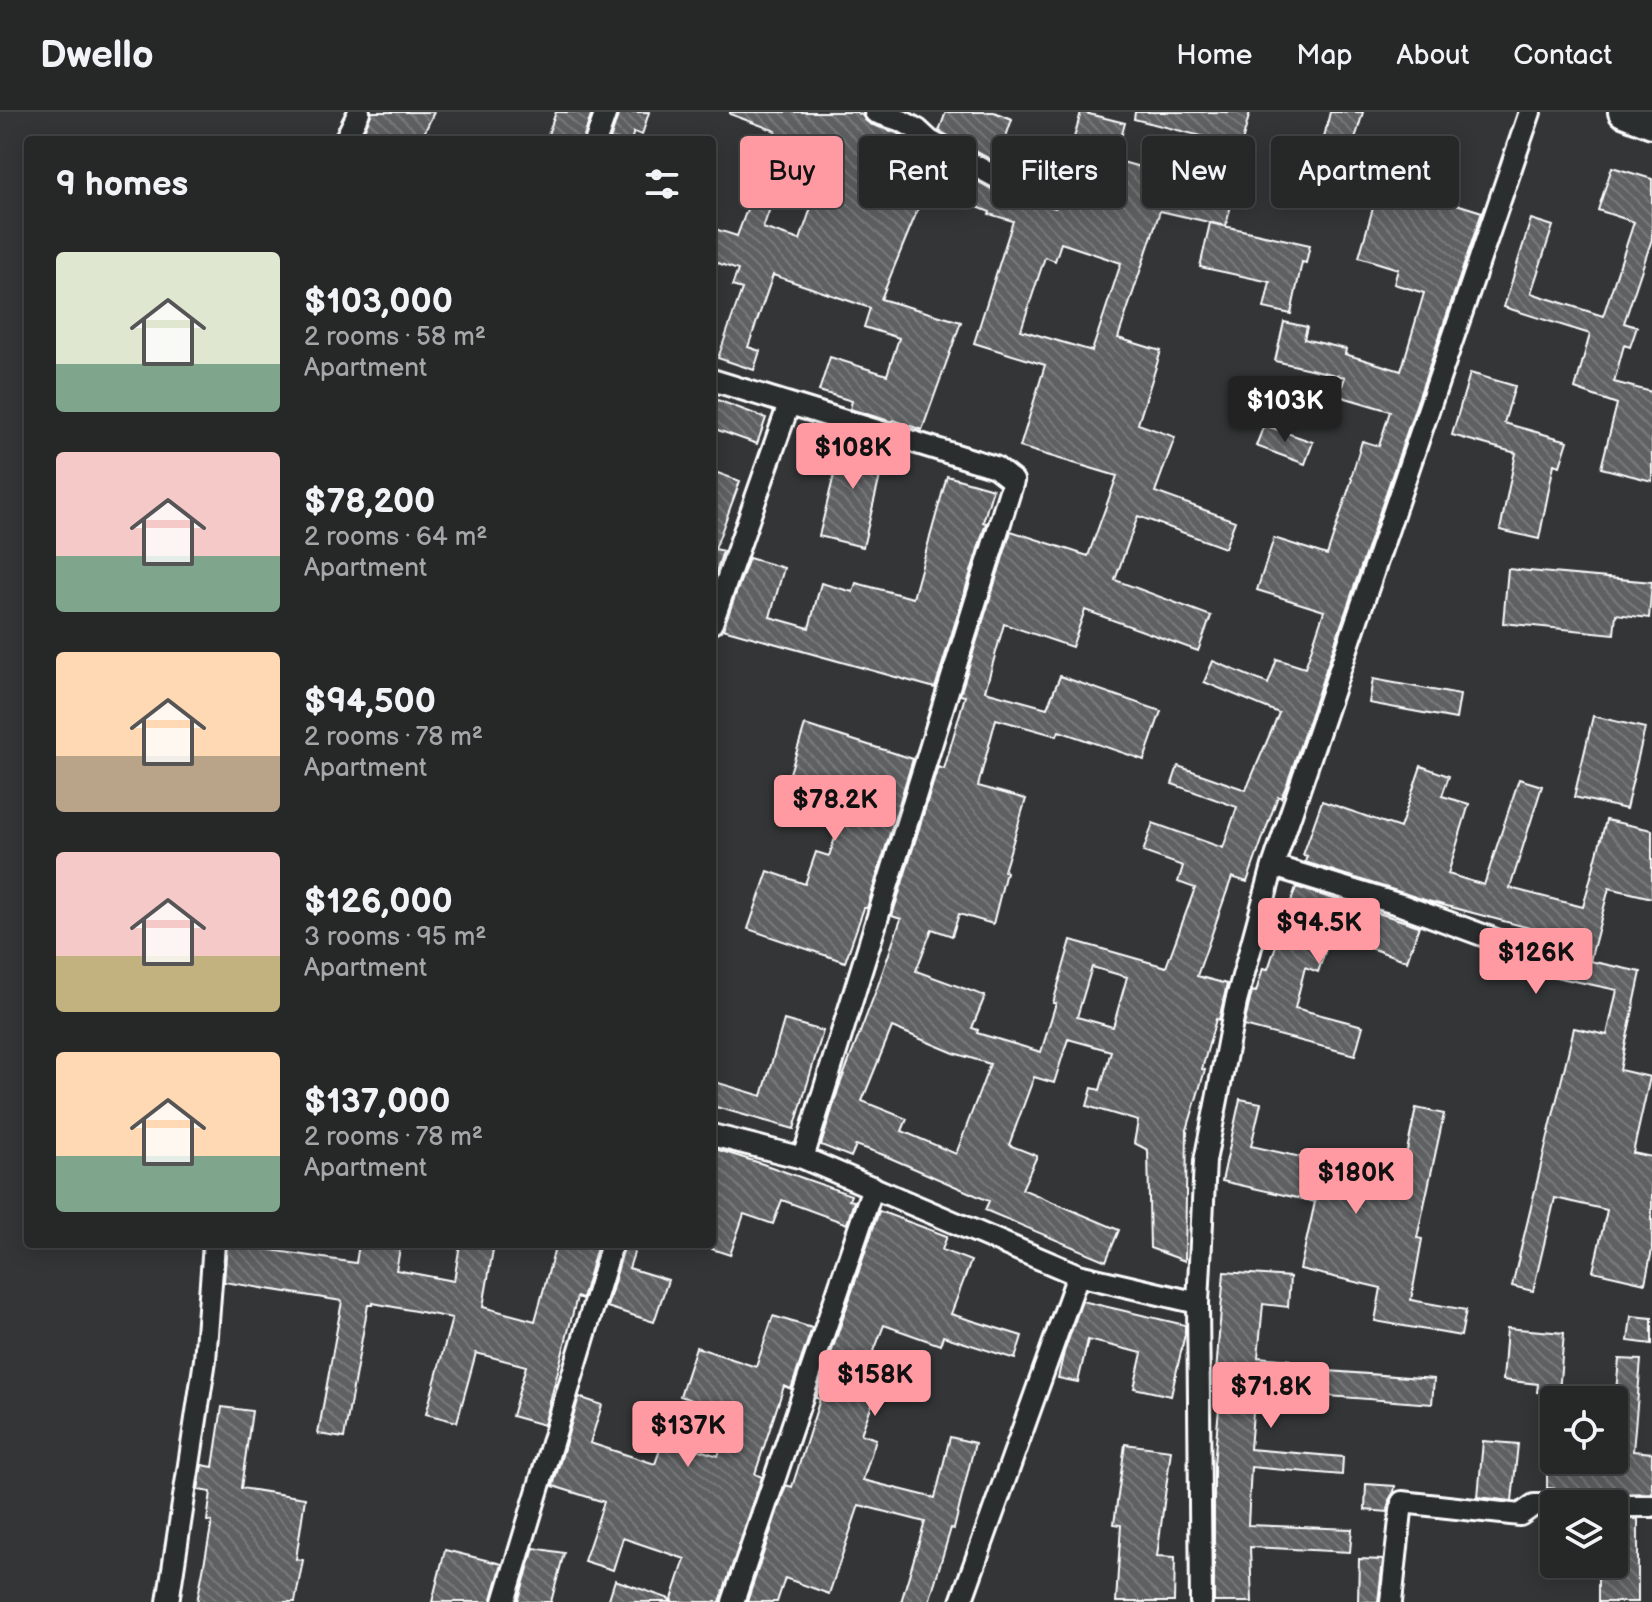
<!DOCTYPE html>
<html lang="en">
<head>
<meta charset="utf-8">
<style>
	:root { --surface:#262828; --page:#323434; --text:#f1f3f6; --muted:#a4a6a8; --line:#424445; --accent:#ff9aa2 }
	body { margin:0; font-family:"Balsamiq Sans",sans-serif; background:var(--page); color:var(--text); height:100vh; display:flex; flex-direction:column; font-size:30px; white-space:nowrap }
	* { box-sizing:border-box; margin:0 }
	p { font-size:26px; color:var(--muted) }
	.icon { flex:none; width:44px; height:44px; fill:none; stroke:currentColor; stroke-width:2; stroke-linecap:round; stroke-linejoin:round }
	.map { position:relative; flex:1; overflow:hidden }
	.panel { position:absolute; left:24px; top:24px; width:692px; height:1112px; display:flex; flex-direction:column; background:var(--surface); border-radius:8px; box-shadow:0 4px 20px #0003,0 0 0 2px var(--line) }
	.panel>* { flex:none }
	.top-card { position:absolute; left:740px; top:24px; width:760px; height:72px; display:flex; gap:16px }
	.buttons { position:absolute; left:1540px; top:1274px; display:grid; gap:16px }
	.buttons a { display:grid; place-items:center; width:88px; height:88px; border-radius:8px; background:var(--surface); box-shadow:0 4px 20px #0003,0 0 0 2px var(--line); font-size:40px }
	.price { position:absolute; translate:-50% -68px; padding:0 18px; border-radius:8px; background:var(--accent); color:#111; font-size:26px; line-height:52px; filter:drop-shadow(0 2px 4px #0008) }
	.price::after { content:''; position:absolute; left:50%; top:48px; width:24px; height:18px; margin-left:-12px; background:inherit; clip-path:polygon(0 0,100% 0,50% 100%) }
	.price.selected { background:#222; color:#fff }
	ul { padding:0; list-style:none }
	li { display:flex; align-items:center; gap:24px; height:200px; padding:0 32px }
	li span { display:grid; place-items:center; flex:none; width:224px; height:160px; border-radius:8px; color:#555 }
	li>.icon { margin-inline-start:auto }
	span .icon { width:96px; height:96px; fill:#fffc; stroke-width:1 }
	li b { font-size:34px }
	h2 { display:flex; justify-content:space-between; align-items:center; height:96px; padding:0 32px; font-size:34px }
	.chip { padding:0 28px; border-radius:8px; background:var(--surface); box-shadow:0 4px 20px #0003,0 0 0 2px var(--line); font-size:28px; line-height:72px }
	.chip.selected { background:var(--accent); color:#111 }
	header { display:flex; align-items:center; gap:48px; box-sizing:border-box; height:112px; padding:0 40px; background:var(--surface); border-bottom:2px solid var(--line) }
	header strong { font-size:38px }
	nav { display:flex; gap:44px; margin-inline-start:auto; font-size:28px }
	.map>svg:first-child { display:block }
</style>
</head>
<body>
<header>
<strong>Dwello</strong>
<nav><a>Home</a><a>Map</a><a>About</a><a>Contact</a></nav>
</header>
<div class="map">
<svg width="1652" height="1490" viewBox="0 0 1652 1490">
	<defs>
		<pattern id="building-back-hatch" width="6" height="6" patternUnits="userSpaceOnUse" patternTransform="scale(2)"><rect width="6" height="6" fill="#5f6162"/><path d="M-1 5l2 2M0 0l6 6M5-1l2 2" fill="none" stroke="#77797a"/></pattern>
	</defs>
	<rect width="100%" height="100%" fill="#333536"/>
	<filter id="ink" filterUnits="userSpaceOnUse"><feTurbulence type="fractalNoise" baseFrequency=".0125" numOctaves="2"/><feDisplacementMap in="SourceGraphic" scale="16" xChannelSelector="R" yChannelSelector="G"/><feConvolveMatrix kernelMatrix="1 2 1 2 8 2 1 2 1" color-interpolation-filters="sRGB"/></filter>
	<g filter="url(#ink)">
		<path fill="url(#building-back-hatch)" stroke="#fff" stroke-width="2" fill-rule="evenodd" d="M372,0H434L421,28H360Z
			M556,0H592L583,28H546Z
			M619,0H649L642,23L634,20L631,28H610Z
			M730,0H856L862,3L865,8L870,12L897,21L910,29L924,40L999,81L1005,83L1011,82L1055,96L1081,0L1125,11L1115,48L1158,60L1155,73L1204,84L1217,28L1134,7L1135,0H1250L1238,45L1242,46L1226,114L1160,99L1118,226L1161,239L1138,312L1175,325L1155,380L1235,409L1225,436L1138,404L1115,468L1211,504L1198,539L1085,498L1072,535L1004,512L985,579L1047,596L1060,564L1161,599L1144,648L1059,619L1057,624L996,607L978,674L1026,687L1004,759L1006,760L993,812L959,802L952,824L932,817L916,859L985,884L972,916L978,918L977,921L1041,940L1056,891H1053L1071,828L1166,855L1195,776L1178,770L1183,754L1143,740L1153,711L1223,736L1237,695L1172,672L1178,654L1246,678L1279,601L1204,570L1213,549L1268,572L1277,547L1305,556L1324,499L1257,478L1274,426L1327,443L1352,367L1351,366L1362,329L1379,334L1390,299L1339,284L1345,265L1275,249L1284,210L1307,215L1304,227L1346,237L1345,242L1401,259L1424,181L1394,172L1398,157L1359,145L1373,96L1311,80L1330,0H1363L1346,58L1482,100L1287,672L1281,686L1278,684L1247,770L1232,765L1197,864L1227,872L1219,908L1216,907L1202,957L1205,958L1187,1018L1185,1149L1150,1136L1148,1038L1134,1031L1138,1009L1087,994L1092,976L1100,978L1111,939L1068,927L1054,971L1034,965L1009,1033L1037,1044L1022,1077L1119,1118L1106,1149L985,1098L989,1089L881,1042L856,1033L851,1045L821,1033L839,975L877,876L901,807L892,804L938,655L944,657L965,584L960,583L1011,419L1088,444L1117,364L1020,335L1045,253L974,231L1013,109L989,102L990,100L927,75L881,187L961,210L922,318L893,308V310L850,297L852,289L819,279L830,245L887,263L899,226L864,215L870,196L773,163L748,235L760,239L754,258L718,246L742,177L732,174L738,158L712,149V116L737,124L776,19L730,2ZM783,59L819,72L800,128L763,116ZM1061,131L1121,151L1092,239L1021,218L1045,145L1055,149ZM1092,855L1127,865L1113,915L1077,905ZM892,915L954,941L990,952L956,1042L902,1019L907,1007L862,989Z
			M946,0H994L1012,7L997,51L939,19Z
			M1612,55L1652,67V127L1624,211L1637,215L1630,235L1624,233L1614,270L1652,280V369L1601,356L1617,292L1575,277L1590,222L1504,195L1531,107L1553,114L1531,181L1603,204L1634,110L1598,98Z
			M1210,111L1310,133L1306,151L1302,150L1291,202L1264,196L1270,170L1200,155Z
			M1470,261L1515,274L1504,311L1568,329L1560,354L1554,352L1539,427L1500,418L1516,341L1452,323Z
			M712,286L766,306L757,332L712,316Z
			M1264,313L1313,330L1305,352L1256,334Z
			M844,322L887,335L863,435L819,424Z
			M712,359L740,369L715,437L723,439L712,472Z
			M947,364L993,377L983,410L986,411L935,576L723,517L749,446L784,456L770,505L809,516L821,471L853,480L856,471L913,486Z
			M1508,457L1652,470L1649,506L1616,502L1614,522L1503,511Z
			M1373,567L1460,583L1456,607L1369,591Z
			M1593,604L1645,616L1626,697L1574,685Z
			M805,613L913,647L867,796H864L845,850L748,817L768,759L805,772L816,740L829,744L844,699L784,680Z
			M1421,654L1449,664L1442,684L1469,692L1448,762L1484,773L1519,667L1542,674L1510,776L1583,795L1606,708L1652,718V786L1609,776L1590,849L1641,860L1620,958L1650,965L1633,1041L1652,1045V1138L1645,1171L1593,1159L1607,1098L1555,1086L1533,1179L1512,1174L1574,916L1607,923L1617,878L1527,859L1537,818L1428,789L1305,750L1307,744L1303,743L1322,689L1400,716Z
			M1296,775L1419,814L1407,849L1331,822L1318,860L1305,855L1295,896L1363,914L1355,943L1244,914L1252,879L1256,880L1263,856L1268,857Z
			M784,908L823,919L794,1017L712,994V969L762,984Z
			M1240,987L1261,991L1251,1034L1401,1067L1416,996L1444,1002L1417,1126L1422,1127L1411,1188L1466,1198L1461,1224L1375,1209L1381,1176L1300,1157L1315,1090L1222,1069Z
			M712,1036L760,1051L851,1083L849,1088L854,1089L847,1112L782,1088L773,1112L744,1102L730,1143L712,1137Z
			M879,1099L947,1124L942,1138L971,1149L951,1202L1022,1224L1015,1247L943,1224L940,1233L884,1213L858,1281L874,1287L861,1322L876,1327L863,1368L935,1386L950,1325L975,1331L954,1417L951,1416L929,1490H901L925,1410L859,1393L829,1482L785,1466L777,1490H747L786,1373L792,1375L820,1287L816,1286Z
			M227,1132H265L264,1137L356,1151L359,1132H401L396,1158L454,1169L460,1132H494L483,1195L535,1209L556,1132H598L582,1187L577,1185L544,1313L512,1304L526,1254L476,1241L457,1310L426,1302L452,1206L373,1191V1193H368L344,1326L318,1322L342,1189L224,1170Z
			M625,1132H637L629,1156L668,1168L654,1210L607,1195Z
			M1224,1160L1290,1165L1288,1195L1263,1192L1258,1245L1290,1248L1289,1256L1434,1267L1432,1292L1290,1281L1289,1291L1254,1289L1250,1337L1343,1345L1342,1363L1251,1355L1248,1413L1352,1417L1350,1440L1250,1435L1252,1490H1214V1352L1222,1262L1216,1261Z
			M1082,1189L1185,1213V1222L1171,1284L1134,1276L1142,1241L1088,1228L1078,1270L1058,1266L1064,1240Z
			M773,1204L812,1216L791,1277L784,1274L755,1362L762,1365L720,1490H671L685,1447L623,1426L613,1458L584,1449L604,1390L553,1374L579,1285L602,1293L590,1331L655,1352L664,1326L718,1344L732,1302L680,1284L696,1235L756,1255Z
			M1631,1204L1652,1206V1232L1628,1229Z
			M1507,1216L1564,1221L1559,1281L1537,1280L1538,1272L1503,1268Z
			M1619,1247L1641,1248L1633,1339L1652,1341V1381L1612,1382L1547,1376V1348H1614V1300Z
			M222,1295L252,1299L241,1376L305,1386L296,1447L303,1448L295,1490H197L212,1410L207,1409L211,1380L198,1378L202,1353L213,1355Z
			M1483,1329L1518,1332L1512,1389L1478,1385Z
			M1125,1332L1171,1338L1157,1444L1175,1445L1174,1490H1116L1121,1413L1114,1412Z
			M1366,1372L1395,1374L1394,1380L1389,1388L1388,1400L1365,1398Z
			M1614,1407H1638V1490H1598V1452H1614Z
			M534,1436L564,1441L551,1490H518Z
			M445,1438L502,1452L491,1490H432Z
			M1359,1447L1383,1448L1378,1490H1358Z
			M615,1468L670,1487L669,1490H608Z"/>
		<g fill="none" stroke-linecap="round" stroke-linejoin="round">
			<g stroke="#fff" stroke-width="26">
				<path id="minor" d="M875,0L902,9L918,18L930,29L1005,70
					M345,28L359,0
					M596,28L606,0
					M712,268L995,355L1013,369L803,1046
					M712,511L789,292
					M1273,754L1401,793L1507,832
					M712,1023L803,1046L1078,1163L1198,1191
					M1614,1394H1652
					M168,1490L205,1248L214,1132
					M504,1490L612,1132
					M733,1490L873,1075
					M961,1490L1078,1163
					M1201,1490L1198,1191L1205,1049L1236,890L1273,754L1530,0
					M1391,1490L1402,1390L1520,1403L1534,1393H1554"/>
			</g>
			<g stroke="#fff" stroke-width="34">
				<path id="secondary" d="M1623,0L1652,11"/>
			</g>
			<use href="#minor" stroke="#2a2d2e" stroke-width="20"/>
			<use href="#secondary" stroke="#2a2d2e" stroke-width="28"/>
		</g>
	</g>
</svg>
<div class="buttons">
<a><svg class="icon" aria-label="locate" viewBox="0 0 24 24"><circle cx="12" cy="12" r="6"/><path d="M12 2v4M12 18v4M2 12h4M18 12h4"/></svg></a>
<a><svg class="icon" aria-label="layers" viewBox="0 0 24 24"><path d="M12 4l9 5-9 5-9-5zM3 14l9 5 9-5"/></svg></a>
</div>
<b class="price selected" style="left:1285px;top:332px">$103K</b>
<b class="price" style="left:853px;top:379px">$108K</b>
<b class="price" style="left:835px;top:731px">$78.2K</b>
<b class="price" style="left:1319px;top:854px">$94.5K</b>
<b class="price" style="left:1536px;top:884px">$126K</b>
<b class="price" style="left:1356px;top:1104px">$180K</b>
<b class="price" style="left:875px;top:1306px">$158K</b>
<b class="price" style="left:1271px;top:1318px">$71.8K</b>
<b class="price" style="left:688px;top:1357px">$137K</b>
<div class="top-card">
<a class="chip selected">Buy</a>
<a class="chip">Rent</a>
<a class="chip">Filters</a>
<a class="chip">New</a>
<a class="chip">Apartment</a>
</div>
<section class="panel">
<h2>9 homes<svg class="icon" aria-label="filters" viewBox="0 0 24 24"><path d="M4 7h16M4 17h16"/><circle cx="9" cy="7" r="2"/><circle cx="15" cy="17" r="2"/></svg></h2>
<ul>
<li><span style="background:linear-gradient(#dfe7d0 70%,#7fa58c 0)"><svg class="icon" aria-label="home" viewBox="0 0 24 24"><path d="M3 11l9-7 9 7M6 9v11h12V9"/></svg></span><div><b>$103,000</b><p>2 rooms · 58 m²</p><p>Apartment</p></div></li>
<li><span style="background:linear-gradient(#f6c9c9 65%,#7fa58c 0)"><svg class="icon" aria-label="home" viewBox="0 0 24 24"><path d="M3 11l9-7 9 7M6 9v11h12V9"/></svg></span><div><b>$78,200</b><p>2 rooms · 64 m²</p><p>Apartment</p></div></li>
<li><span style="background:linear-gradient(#ffd9b3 65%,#b9a48a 0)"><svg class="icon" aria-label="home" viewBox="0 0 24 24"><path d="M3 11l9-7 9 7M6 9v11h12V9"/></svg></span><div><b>$94,500</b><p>2 rooms · 78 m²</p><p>Apartment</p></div></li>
<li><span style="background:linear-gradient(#f6c9c9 65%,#c2b280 0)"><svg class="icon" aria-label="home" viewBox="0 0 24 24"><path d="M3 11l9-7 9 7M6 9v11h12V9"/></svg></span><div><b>$126,000</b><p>3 rooms · 95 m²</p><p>Apartment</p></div></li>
<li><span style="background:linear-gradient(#ffd9b3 65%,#7fa58c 0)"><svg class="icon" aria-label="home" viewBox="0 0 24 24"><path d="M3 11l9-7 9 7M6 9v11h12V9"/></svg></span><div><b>$137,000</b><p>2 rooms · 78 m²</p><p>Apartment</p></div></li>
</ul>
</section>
</div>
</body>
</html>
